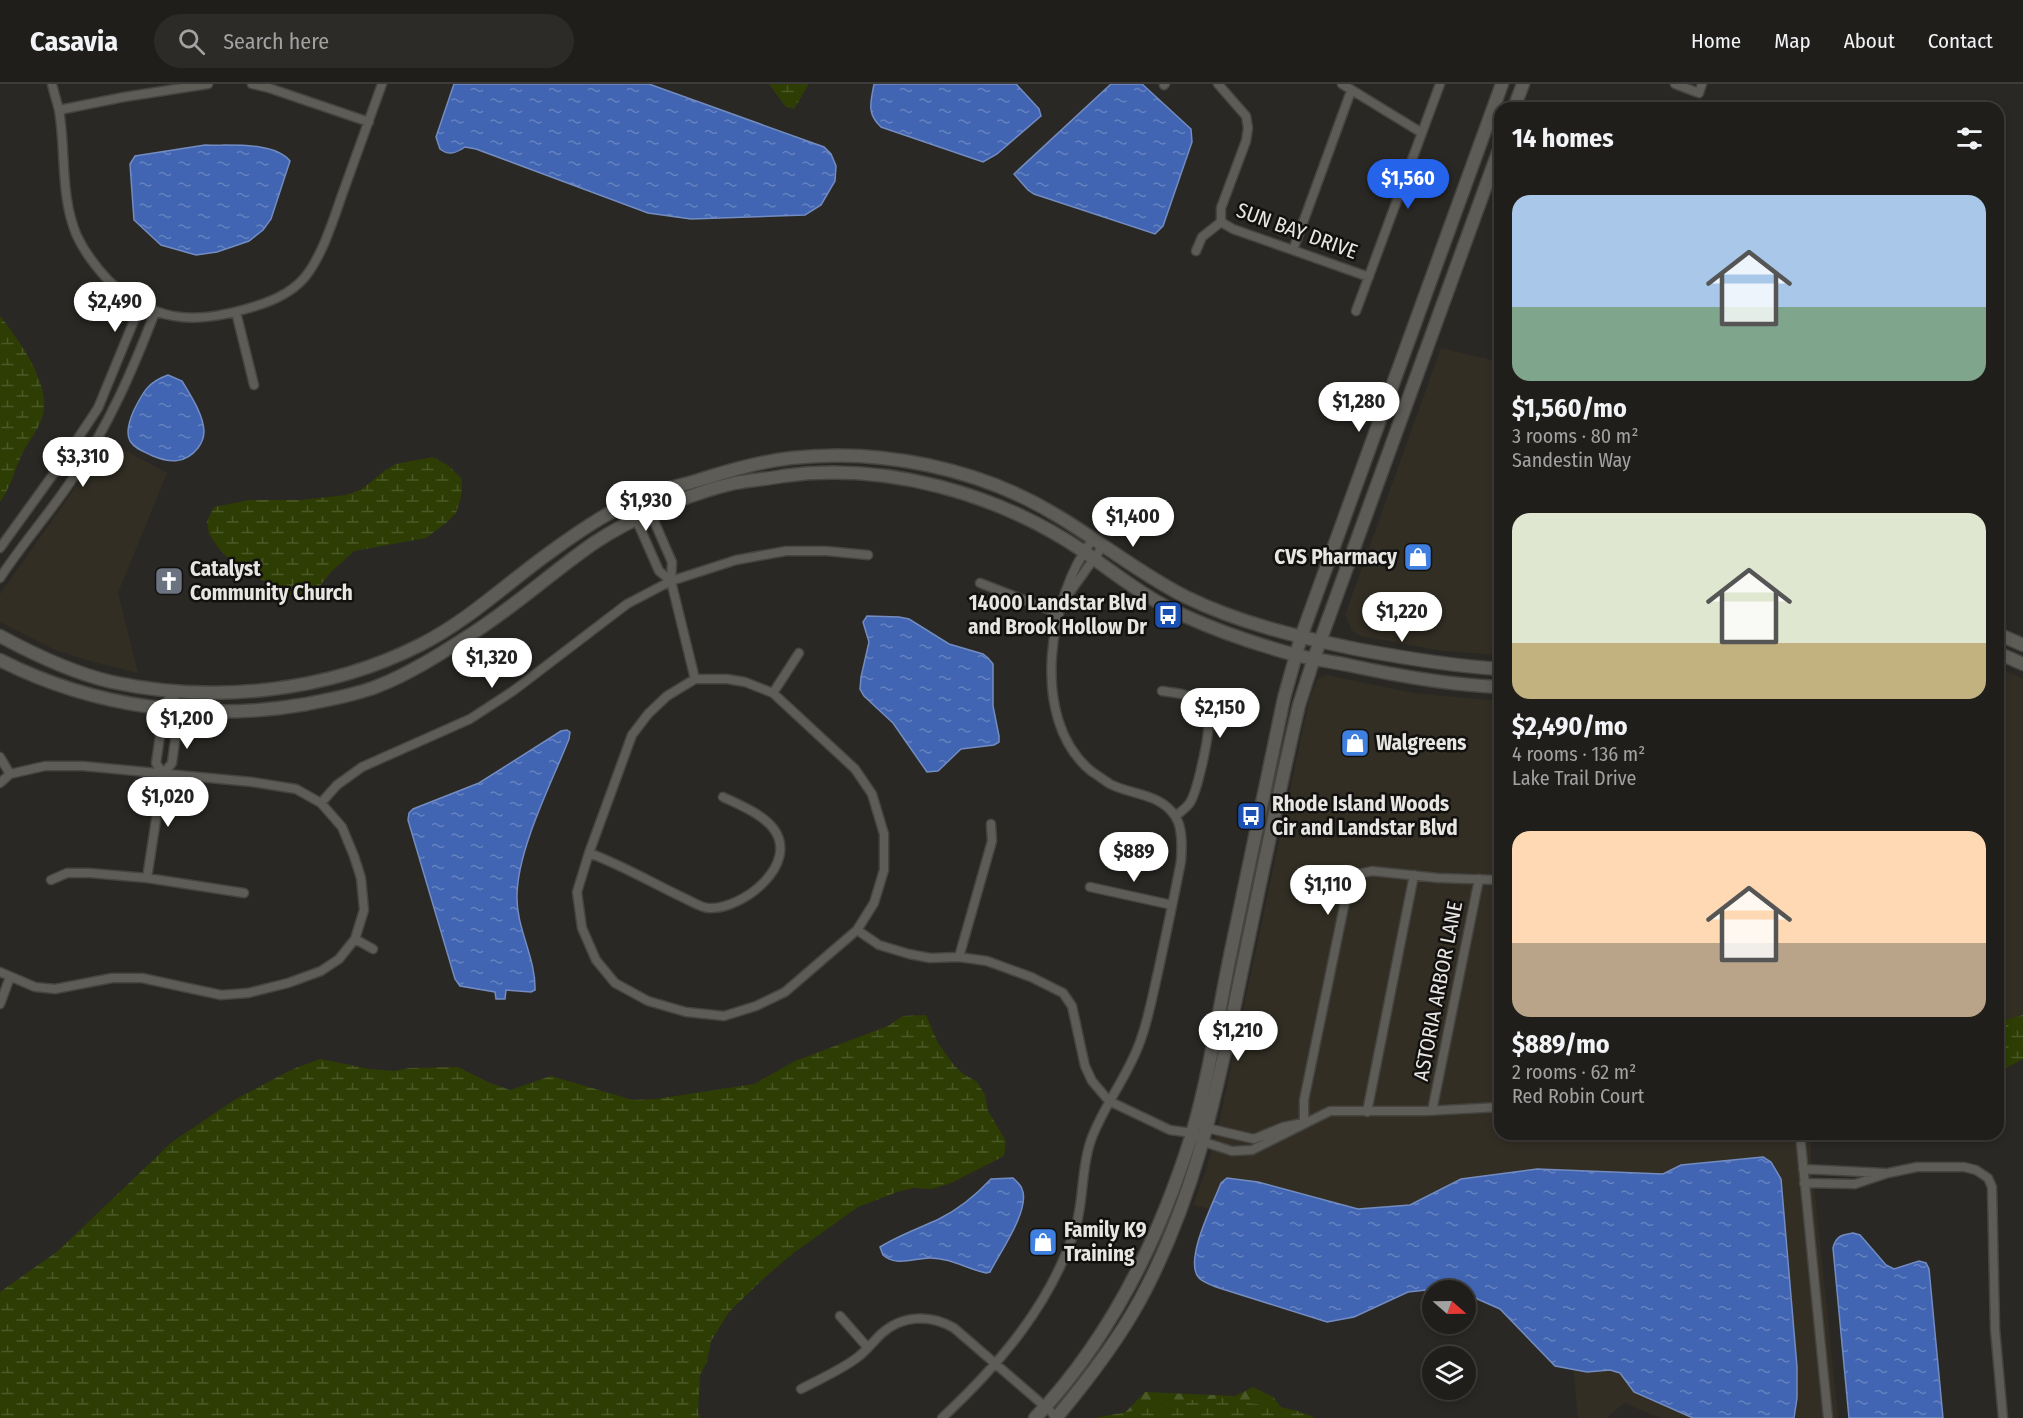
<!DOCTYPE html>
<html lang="en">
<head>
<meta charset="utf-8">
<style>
	:root { --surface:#201e1b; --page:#2d2b28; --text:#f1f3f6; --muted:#a2a2a3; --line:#3d3c3a; --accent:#2563eb }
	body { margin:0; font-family:"Fira Sans Condensed",sans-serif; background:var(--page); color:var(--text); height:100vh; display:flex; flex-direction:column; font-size:22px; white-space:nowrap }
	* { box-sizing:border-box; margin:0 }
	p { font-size:20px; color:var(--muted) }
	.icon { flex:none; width:33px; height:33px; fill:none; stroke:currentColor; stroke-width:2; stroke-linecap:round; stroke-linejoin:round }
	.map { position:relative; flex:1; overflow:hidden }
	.side { position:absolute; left:1494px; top:18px; width:510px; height:1038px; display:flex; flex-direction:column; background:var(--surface); border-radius:18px; box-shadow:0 3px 9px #0003,0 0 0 2px var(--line) }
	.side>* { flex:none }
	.needle { width:39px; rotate:110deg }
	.fabs { position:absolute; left:1422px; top:1196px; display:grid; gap:12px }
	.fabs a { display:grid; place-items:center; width:54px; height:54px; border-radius:50%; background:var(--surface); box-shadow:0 3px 9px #0003,0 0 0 2px var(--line); font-size:30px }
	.price { position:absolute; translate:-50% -51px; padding:0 14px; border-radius:21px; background:#fff; color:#222; font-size:20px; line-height:39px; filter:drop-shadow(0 2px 3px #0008) }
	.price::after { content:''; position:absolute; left:50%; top:36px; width:18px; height:14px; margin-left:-9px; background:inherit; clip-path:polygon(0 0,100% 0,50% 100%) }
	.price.current { background:var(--accent); color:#fff }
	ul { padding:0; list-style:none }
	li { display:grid; align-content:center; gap:12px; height:318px; padding:0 18px }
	li span { display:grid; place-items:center; height:186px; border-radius:18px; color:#555 }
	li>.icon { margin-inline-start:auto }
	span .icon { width:108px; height:108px; fill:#fffc; stroke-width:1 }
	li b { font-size:26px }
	h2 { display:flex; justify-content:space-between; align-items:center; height:72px; padding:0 18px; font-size:26px }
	header { display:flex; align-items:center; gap:36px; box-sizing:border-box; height:84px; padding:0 30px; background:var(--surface); border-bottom:2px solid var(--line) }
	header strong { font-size:28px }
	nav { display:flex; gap:33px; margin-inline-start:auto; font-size:21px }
	.search { width:420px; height:54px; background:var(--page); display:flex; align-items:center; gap:15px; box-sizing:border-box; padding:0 21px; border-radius:33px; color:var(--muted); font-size:22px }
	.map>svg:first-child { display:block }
</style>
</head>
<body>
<header>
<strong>Casavia</strong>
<div class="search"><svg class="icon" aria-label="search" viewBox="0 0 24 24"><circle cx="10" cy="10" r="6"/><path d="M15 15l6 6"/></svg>Search here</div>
<nav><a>Home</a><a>Map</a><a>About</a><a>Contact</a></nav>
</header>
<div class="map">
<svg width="2023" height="1334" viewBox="0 0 2023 1334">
	<defs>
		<pattern id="forest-firs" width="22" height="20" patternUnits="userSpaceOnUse" patternTransform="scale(1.5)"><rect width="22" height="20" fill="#2d3d03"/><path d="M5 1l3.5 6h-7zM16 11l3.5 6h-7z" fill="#4b5928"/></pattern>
		<pattern id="wetland-marsh" width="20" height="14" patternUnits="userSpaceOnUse" patternTransform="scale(1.5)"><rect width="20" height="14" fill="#2d3d03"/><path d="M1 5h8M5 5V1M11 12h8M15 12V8" fill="none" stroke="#4b5928"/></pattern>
		<pattern id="water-ripples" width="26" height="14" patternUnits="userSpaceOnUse" patternTransform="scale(1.5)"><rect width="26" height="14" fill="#4165b2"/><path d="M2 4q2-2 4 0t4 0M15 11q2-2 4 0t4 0" fill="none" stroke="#6682c0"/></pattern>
	</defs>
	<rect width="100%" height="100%" fill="#2a2824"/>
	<path fill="#322e24" d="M1441,264L1500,278V571L1442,567L1360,552L1352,547L1345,531Z
		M108,357L167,389L118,509L138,589L86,576L53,565L0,538V510Z
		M1998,583L2023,595V953L1998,957Z
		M1326,591L1414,609L1500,617V1050H1811V1071L1838,1334H1660L1624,1319L1607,1334H1578L1566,1207L1193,1121L1207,1083L1219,1039L1310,612L1317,596Z"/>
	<path fill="url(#forest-firs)" d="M1253,1303L1273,1313L1281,1323L1307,1334H1120L1145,1308L1235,1312Z"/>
	<path fill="url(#wetland-marsh)" d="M769,0H809L794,25L785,22Z
		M0,232C19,256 51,300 43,331C39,345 30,355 23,368C15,384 11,403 0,418Z
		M433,373L449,382L462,395L461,413L456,429L446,439L426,454L354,467L331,488L310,514L278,509L267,498L253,492L235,481L220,466L209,450L207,437L214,423L249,416H301L346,411L362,405L384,387L396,380Z
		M926,931L938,959L953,980L962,989L977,998L985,1011L988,1027L1006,1057L1004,1072L951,1099L932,1105L913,1104L897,1108L858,1123L795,1168L764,1194L729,1228L711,1257L707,1278L700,1291L698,1329L700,1334H0V1208L58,1167L172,1058L236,1015L293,985L320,975L370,985L395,987L409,984L458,983L488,998L510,1006L551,992L633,1016L656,1015L754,1000L795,977L888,942L903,932Z
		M2023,931V975L1998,988V938Z
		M1224,1314C1255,1323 1284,1319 1315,1334H1094L1193,1316Z"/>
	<path fill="url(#water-ripples)" stroke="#738cc1" stroke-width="1.5" d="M454,0H649L824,63L831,70L836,82L835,97L821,121L805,131L691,135L648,129L476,65L465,63C456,69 449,72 440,65L436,53Z
		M874,0H1016L1039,25L1041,32L997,70L983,78L881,43C866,29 871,18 874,0Z
		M1111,0H1142L1191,45L1192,58L1163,142L1155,150L1034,110L1028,106L1014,90Z
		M205,61C229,62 274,57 290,77L271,135L263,146L249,157L217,168L196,171L161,161L134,136L130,80L135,72Z
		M168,291L182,297C191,312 203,330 204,347C204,353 201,360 198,364C185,380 170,379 153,372C145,368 135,365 130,357C125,348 130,335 134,326C143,308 148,298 168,291Z
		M867,532L899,533L909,535L949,560L983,570L988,574L993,580V622L999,652V658L994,661L961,665L938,687L927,688L893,639L864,612L860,605L861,593L869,558L863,538Z
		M567,646L570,648L569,655C552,698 517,766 517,812C516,844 536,874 535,906L531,908L506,906L505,915H496L495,908L460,902L455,895L408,736L409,729L413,725L479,699L561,647Z
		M1763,1073L1771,1078L1781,1095L1797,1283V1314L1794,1334H1693L1634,1308L1620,1289L1610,1286L1587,1288L1555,1282L1500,1225L1466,1210V1206L1445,1204L1408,1208L1354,1233L1327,1238L1216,1203C1211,1201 1203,1198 1199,1194C1183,1177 1214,1118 1221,1099L1227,1094L1258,1098L1358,1125L1410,1121L1461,1095L1537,1085L1663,1090L1681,1081Z
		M1013,1094C1016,1097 1021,1101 1022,1105C1031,1125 999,1170 990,1188L986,1189C967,1185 951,1174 930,1174C915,1174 896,1183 883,1171L880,1163C899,1151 920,1144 939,1135C959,1125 976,1111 991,1095Z
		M1853,1149L1860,1151L1886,1181L1894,1185L1919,1177L1926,1179L1929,1185L1943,1334H1849L1833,1164C1836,1152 1841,1151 1853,1149Z"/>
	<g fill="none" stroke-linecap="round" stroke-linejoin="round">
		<g stroke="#454440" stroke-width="11">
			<path id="street" d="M52,0C54,9 57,18 59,26C66,67 60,113 77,152C85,169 95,182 108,196C151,237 191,241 246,225C267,219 290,211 305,193C322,172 333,137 342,111C355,74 369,37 382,0
				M252,0L269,4L369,38
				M1218,0L1246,32L1248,44L1246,57L1221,124V138
				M1342,0L1422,49
				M1675,0L1699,9L1702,0
				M1164,1L1165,0
				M59,26L124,13L208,0
				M1221,138L1233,145L1369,193
				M1293,166L1351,7
				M1196,167L1202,153L1221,138
				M1356,227L1440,0
				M236,228L254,301
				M643,412L672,478L671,497L695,595
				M629,419L659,487L671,497
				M0,464L65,374L98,324L140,222
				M0,494C22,460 49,430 71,397C108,343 132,288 155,228
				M980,499L1058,529
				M1070,508L1103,462
				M695,595H727L745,598L773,609L855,685L872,710L884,750V786L874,819L857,846L785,908L756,922L724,932L686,928L648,917L615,899L596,876L582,844L577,808L589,769L632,651L648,630L667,612Z
				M1162,607C1172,609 1184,608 1193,615C1200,620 1206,630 1208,638C1210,650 1197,710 1189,720C1186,724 1180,728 1176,732
				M773,609L799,569
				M0,673L10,690
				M163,690L156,679L164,625L172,607
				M0,699L10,690L45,682H83L252,698L296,705L321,719L342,743L354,772L361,794L364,826L355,855L339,875L321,887L288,899L248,909L221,911L142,894H112L55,905L35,903L0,888
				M321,719L337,701L362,683L470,635L513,607L627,520L671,497L736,476L786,467H826L868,471
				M589,769C622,781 652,799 684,814C691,817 701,824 709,824C742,826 801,780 773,744C762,730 740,721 723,713
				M147,794L163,690L172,679L179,626L172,607
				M51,796L67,789H90L147,794L244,809
				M1090,803L1172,821
				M857,846L879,861L909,870L930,874L959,873L987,877L1031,893L1063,909L1072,922L1085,982L1092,997L1109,1017L1170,1046L1192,1049L1204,1058L1232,1067L1252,1066L1330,1027H1425L1500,1023
				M355,855L373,865
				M959,873L992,757L991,740
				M0,920L10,893
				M1432,1027L1479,795
				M1367,1028L1414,791
				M1304,1039V1016L1348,803L1354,791L1372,787L1438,794L1500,796
				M1204,1045L1207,1044L1254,1055L1283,1043L1298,1040
				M1800,1050L1828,1334
				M1803,1085L1884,1089
				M1804,1099L1855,1100L1888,1089L1917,1083H1964L1976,1086L1988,1094L1992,1103L1995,1245L2003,1334
				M840,1232L868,1264
				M801,1305C820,1295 841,1286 858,1273C867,1266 873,1258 881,1250C902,1231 930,1230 954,1244L1057,1333
				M942,1334C1000,1280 1052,1219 1076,1142C1084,1114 1081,1084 1091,1056C1103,1023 1125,996 1138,963C1148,939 1152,913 1158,888C1166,851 1174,814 1181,777C1182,763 1183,743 1175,732C1160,709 1131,711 1110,700C1104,696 1097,691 1091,687C1028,635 1049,512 1093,455"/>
		</g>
		<g stroke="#454440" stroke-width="15">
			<path id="secondary" d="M1514,24L1523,0
				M1998,550L2023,561
				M0,552C35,571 73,589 112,598C214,620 327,608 420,561C466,538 504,502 545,472C575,450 608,427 642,413C657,407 673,403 689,399C722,389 756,378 791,374C880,364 979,384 1056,431C1100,457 1140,490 1186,513C1239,539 1298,553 1356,565C1404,574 1451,582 1500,585
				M1998,569L2023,580
				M0,576C94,624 204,638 307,620C331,615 356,611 378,602C409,590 442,569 470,551C513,524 552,488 594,459C631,434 691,409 735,399C751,396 767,395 783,392C886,378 997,409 1083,467C1116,490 1148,516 1185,532C1220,548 1256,560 1292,570C1310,575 1329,577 1348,581C1398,592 1449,601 1500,603
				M1035,1334C1110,1255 1160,1153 1192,1050C1209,992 1218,931 1230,872C1248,786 1266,700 1284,614L1301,553L1502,0
				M1056,1334C1087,1297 1117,1258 1140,1216C1193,1118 1216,1013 1238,905C1258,810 1277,715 1299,621L1314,574L1500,63"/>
		</g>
		<use href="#street" stroke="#5e5c57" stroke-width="8"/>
		<use href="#secondary" stroke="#5e5c57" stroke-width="12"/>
	</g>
	<defs>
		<g id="shop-square" transform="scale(1.5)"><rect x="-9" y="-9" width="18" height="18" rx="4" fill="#3f7fe0" stroke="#12110f"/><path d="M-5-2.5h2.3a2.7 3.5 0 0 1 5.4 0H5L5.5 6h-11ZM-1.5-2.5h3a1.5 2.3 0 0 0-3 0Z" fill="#fff"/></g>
		<g id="church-square" transform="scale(1.5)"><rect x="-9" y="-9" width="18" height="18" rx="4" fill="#6b7280" stroke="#12110f"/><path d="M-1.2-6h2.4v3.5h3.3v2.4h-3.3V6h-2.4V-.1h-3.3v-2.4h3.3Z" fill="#fff"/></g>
		<g id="bus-square" transform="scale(1.5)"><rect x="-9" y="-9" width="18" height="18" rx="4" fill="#1a4fb4" stroke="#12110f"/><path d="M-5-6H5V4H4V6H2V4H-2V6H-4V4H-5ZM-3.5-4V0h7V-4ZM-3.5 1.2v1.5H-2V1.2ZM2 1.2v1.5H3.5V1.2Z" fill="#fff"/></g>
	</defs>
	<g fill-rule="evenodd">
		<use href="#shop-square" x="1418" y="473"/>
		<use href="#church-square" x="169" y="497"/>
		<use href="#bus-square" x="1168" y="531"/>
		<use href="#shop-square" x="1355" y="659"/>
		<use href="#bus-square" x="1251" y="732"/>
		<use href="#shop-square" x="1043" y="1158"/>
	</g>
	<g text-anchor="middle" stroke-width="5" stroke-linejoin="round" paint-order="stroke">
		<g font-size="21" fill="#e7e6e3" stroke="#12110f">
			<text transform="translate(1297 147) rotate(20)" y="7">SUN BAY DRIVE</text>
			<text transform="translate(1438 907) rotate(-79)" y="7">ASTORIA ARBOR LANE</text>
		</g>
		<g font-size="21" font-weight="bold" fill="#e7e6e3" stroke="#12110f" text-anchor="start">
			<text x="1397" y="480" text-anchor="end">CVS Pharmacy</text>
			<text x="190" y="492">Catalyst<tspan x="190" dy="24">Community Church</tspan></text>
			<text x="1147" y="526" text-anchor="end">14000 Landstar Blvd<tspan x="1147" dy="24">and Brook Hollow Dr</tspan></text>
			<text x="1376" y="666">Walgreens</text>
			<text x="1272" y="727">Rhode Island Woods<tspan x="1272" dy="24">Cir and Landstar Blvd</tspan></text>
			<text x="1064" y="1153">Family K9<tspan x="1064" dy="24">Training</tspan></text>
		</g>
	</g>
</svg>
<div class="fabs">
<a><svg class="needle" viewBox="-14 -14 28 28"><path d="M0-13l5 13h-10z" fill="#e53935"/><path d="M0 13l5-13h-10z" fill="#a2a2a3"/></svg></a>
<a><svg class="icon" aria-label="layers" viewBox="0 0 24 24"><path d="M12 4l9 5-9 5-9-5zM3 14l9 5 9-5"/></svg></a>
</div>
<b class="price current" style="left:1408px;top:126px">$1,560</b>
<b class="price" style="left:115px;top:249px">$2,490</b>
<b class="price" style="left:1359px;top:349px">$1,280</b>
<b class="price" style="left:83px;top:404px">$3,310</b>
<b class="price" style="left:646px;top:448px">$1,930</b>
<b class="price" style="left:1133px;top:464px">$1,400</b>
<b class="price" style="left:1402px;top:559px">$1,220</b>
<b class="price" style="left:492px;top:605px">$1,320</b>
<b class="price" style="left:1220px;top:655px">$2,150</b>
<b class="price" style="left:187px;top:666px">$1,200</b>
<b class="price" style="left:168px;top:744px">$1,020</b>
<b class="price" style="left:1134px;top:799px">$889</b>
<b class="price" style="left:1328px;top:832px">$1,110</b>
<b class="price" style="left:1238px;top:978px">$1,210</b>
<section class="side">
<h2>14 homes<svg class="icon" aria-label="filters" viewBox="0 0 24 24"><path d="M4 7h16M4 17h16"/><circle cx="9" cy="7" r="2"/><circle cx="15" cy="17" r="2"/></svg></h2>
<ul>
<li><span style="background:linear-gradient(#a9c7e8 60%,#7fa58c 0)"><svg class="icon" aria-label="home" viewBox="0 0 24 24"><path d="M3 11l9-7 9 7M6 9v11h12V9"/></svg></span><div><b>$1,560/mo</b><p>3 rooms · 80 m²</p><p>Sandestin Way</p></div></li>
<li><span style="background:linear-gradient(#dfe7d0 70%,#c2b280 0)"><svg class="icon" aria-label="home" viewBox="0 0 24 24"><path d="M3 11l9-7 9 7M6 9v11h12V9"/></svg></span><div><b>$2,490/mo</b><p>4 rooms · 136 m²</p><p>Lake Trail Drive</p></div></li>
<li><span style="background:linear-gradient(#ffd9b3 60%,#b9a48a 0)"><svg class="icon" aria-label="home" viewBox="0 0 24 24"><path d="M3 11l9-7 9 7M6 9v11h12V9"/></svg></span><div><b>$889/mo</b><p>2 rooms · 62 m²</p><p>Red Robin Court</p></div></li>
</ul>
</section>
</div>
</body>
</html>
